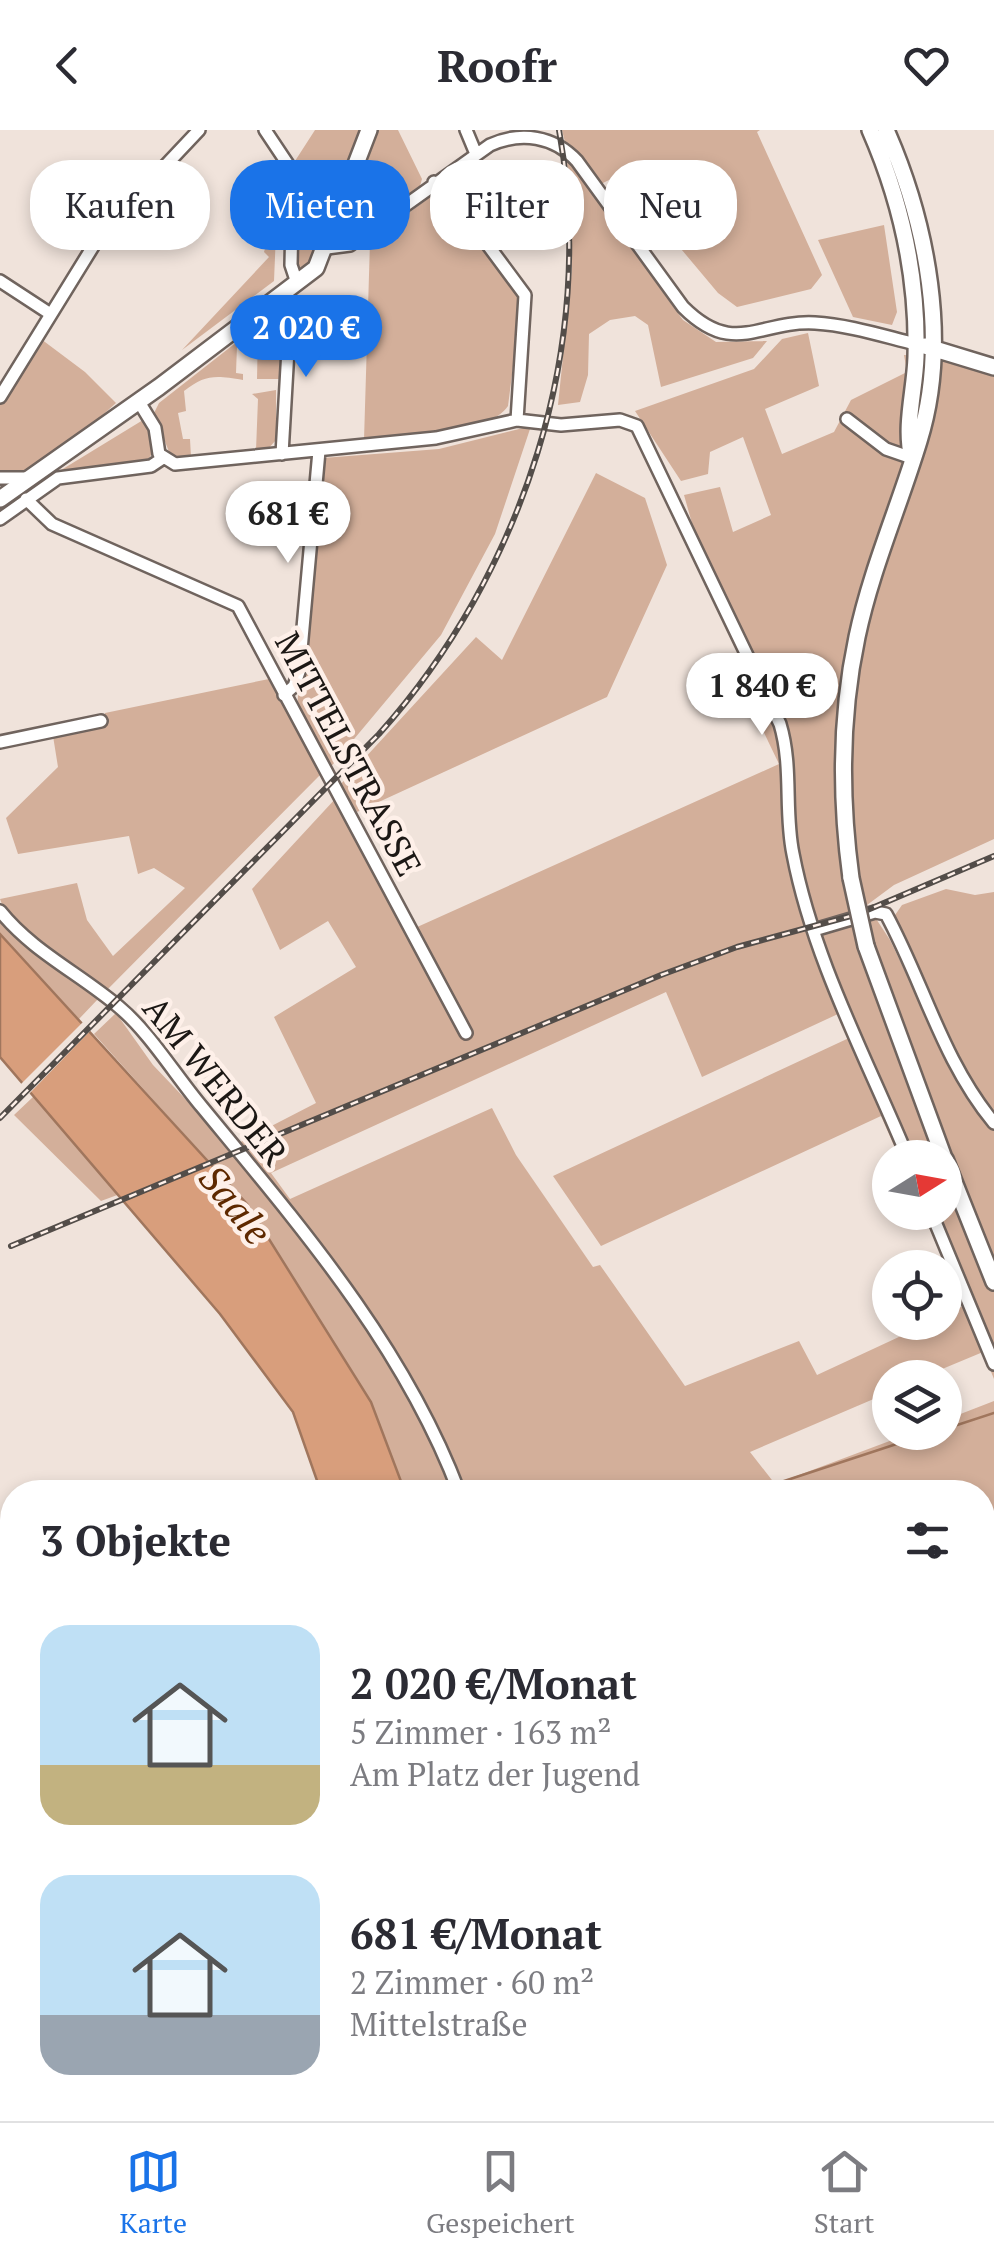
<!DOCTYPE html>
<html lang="de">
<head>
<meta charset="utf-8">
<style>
	:root { --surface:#fff; --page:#f2f2f3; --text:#2b2b33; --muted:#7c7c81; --line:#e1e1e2; --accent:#1a73e8 }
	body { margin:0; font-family:"PT Serif",serif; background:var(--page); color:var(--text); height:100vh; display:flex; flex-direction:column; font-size:38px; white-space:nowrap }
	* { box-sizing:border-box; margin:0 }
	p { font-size:32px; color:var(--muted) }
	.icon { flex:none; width:55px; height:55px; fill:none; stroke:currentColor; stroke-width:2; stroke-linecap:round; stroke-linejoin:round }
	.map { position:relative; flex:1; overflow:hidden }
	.panel { position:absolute; left:0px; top:1350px; width:995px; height:642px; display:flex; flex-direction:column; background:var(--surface); border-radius:40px 40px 0 0; box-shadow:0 5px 15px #0003 }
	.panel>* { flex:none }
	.banner { position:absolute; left:30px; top:30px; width:935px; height:90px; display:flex; gap:20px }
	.needle { width:65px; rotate:79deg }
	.fabs { position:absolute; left:872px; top:1010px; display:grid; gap:20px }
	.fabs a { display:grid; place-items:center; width:90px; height:90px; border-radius:50%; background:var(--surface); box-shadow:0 5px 15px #0003; font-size:50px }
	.price { position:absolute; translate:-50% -85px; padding:0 22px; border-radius:35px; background:#fff; color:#222; font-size:32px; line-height:65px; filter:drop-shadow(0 2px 5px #0008) }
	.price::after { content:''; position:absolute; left:50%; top:60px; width:30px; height:22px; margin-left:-15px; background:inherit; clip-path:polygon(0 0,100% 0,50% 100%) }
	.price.selected { background:var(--accent); color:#fff }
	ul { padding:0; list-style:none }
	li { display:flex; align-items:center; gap:30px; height:250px; padding:0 40px }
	li span { display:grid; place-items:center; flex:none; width:280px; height:200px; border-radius:30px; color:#555 }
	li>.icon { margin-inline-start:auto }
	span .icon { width:120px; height:120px; fill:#fffc; stroke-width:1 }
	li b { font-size:42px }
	h2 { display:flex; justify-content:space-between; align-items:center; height:120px; padding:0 40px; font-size:42px }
	.pill { padding:0 35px; border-radius:40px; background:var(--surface); box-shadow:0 5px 15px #0003; font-size:35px; line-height:90px }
	.pill.selected { background:var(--accent); color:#fff }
	header { display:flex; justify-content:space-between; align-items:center; height:130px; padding:0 40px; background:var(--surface); font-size:45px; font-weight:700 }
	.tab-bar { display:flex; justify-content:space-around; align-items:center; height:140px; border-top:2px solid var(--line); background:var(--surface); font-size:28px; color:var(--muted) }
	.tab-bar a { display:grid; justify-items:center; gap:5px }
	.tab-bar .selected { color:var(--accent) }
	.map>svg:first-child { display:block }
</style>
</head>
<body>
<header><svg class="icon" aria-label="back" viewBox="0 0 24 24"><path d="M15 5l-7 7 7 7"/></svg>Roofr<svg class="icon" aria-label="heart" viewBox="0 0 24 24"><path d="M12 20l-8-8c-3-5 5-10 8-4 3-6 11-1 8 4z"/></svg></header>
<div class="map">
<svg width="994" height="1991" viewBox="0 0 994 1991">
	<rect width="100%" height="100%" fill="#f0e3db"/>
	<path fill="#d3af9a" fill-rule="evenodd" d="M315,0H361L312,132L302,140L296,130L300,42L295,31Z
		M375,0H398L422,49L420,56C400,68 360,107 341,107Z
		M562,0H760L757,2L822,145L811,159L737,177L718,163L619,45L601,54L565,12Z
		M567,29L683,190L716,212L767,211L753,228L661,257L648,195L635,186L610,190L589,204L588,245L580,272L558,275L572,139Z
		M434,64L447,73L516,160L521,174L508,276C488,306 399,306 364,310L370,112Z
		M277,79L274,151L182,220L269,127L264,122Z
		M884,95L897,182L892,195L853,187L818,110Z
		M283,176L279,249H257L258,199L245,215L237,216L236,243L243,244V250C214,245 205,245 184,261L186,281L178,283L183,309H190L191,327H171L154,283L159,273Z
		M808,203L819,256L765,279L782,324L834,302L851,270L907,242L904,225L943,227L994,247V709L894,755L867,775L890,810L960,956L994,996V1249L983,1222L923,1247L890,1248V1262L750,1322L775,1354L911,1303L945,1302V1290L994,1271V1498L983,1503L982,1362H405L371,1272L247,1074L94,904L116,883L153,935L231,1017L316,973L274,887L356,837L328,791L280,820L252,759L336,668L415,798L779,634L743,559L764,550L699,418L684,365L720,357L733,402L771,385L743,307L710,322L708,344L681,351L635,281L754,239L782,209ZM666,862L702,947L838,884L849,908L553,1046L601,1116L881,986L899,1027L945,1028V1082L923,1083L963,1176L945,1185V1192L929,1193L817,1245L799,1211L685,1256L600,1135L593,1137L516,1025L492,978L290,1069L271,1043Z
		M37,206L85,242L116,273C86,299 43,352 0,342V272Z
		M276,260V310L267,320H256L258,269L252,264Z
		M143,290L151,299L153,322L147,331L53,345Z
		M531,296L495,404L441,505L329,639L297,576L323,328L439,319Z
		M596,343L645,368L667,435L607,567L357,682L340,655L476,507L502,530Z
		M269,549L321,644L104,863C76,844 10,800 0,769L77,753L87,790L113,826L185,758L154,738L138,744L129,706L18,724L6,688L58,637L53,606L103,595L105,583Z
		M946,759L975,765L994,762V987L969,953L893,788L902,775Z
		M0,785L36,823L98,869L79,889L0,804Z
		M52,949L120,1064L101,1071L14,985Z
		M983,1675L994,1692V1909L983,1914Z
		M363,1980H469L475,1991H358Z"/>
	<path fill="#d89e7c" stroke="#a0765d" stroke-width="2.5" d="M0,804L247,1074L371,1272L405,1362H321L293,1282L220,1184L0,927Z"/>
	<path fill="#f0e3db" d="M86,889L94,897L28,965L19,956Z"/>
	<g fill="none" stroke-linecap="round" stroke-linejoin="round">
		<path stroke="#a0765d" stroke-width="2.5" d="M945,1299L994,1283
			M772,1355L933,1302
			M752,1362L756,1361"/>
		<g stroke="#70645e" stroke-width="16">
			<path id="minor" d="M265,0L293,42L291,135L297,153
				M466,0L476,24
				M434,52L459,76L525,165L517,290
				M327,118L350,115L490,15C521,1 554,6 577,31L683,177C734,228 759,190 815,193C849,195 883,206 916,214
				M0,151L49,183
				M0,267L100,105L199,0
				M139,272L155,298L159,324L175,334L436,308L517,290L561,295L620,290L637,296L780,594C793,637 784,681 793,724C813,829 867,929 908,1028
				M847,289L886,319L912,328
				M282,324L290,185L285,163
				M0,348H29
				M26,369L52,394L238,476L466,903
				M0,389L58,348L151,336L163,328
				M284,565L294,556L299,542L319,321
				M0,612L101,591
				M0,781C33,822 79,843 119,877C150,903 175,945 202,977C300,1096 404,1216 459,1362
				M814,800L875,782L886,784C924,854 942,930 994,993
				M931,1082L994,1234
				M799,1980L811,1991"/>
		</g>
		<g stroke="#70645e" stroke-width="20">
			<path id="major" d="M870,0C902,73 918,148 916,227C915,260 904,296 912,328
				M925,216L994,237
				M0,369L159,257L316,138L369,0
				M851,748C840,667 840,587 857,507C871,440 899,377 919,311C950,212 927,93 886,0
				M866,816L944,1028
				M945,1029L994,1152"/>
		</g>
		<use href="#minor" stroke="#fff" stroke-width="11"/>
		<use href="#major" stroke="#fff" stroke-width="15"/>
		<g stroke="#534d49" stroke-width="6">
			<path id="rail" d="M0,988L379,604C523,443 598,215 559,0
				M11,1116L661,845L737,817L858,784L994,726"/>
		</g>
		<use href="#rail" stroke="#fef0e9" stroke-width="2.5" stroke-dasharray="8" stroke-linecap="butt"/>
		<g stroke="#70645e" stroke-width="20" stroke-linecap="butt">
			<path id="major-bridge" d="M851,748L866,816"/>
		</g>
		<use href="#major-bridge" stroke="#fff" stroke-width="15"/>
	</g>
	<g text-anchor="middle" stroke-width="9" stroke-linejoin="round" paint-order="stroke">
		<g font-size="35" fill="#1c1815" stroke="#fef0e9">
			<text transform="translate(348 624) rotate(62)" y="12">MITTELSTRASSE</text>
			<text transform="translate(215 951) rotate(51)" y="12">AM WERDER</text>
		</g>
		<g font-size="38" font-style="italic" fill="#5e2900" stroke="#fef0e9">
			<text transform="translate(235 1075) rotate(51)" y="13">Saale</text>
		</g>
	</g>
</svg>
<div class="fabs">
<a><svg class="needle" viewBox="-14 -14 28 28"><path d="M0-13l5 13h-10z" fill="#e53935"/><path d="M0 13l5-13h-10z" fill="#7c7c81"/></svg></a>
<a><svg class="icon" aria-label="locate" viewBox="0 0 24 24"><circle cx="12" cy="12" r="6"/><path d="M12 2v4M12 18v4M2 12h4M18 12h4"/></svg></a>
<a><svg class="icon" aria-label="layers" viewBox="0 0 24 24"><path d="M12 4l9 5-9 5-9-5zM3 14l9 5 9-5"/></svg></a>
</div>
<b class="price selected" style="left:306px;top:250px">2 020 €</b>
<b class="price" style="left:288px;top:436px">681 €</b>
<b class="price" style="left:762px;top:608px">1 840 €</b>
<div class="banner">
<a class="pill">Kaufen</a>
<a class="pill selected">Mieten</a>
<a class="pill">Filter</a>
<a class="pill">Neu</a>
</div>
<section class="panel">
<h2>3 Objekte<svg class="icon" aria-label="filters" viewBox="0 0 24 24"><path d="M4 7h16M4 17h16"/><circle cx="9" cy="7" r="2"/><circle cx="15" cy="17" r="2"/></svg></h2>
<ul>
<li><span style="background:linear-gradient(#bfe0f5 70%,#c2b280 0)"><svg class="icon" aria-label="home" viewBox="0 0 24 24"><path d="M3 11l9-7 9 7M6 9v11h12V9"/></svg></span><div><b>2 020 €/Monat</b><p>5 Zimmer · 163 m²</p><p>Am Platz der Jugend</p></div></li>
<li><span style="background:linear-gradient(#bfe0f5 70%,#9aa5b1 0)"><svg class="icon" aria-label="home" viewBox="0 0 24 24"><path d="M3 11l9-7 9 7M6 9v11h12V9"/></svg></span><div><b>681 €/Monat</b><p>2 Zimmer · 60 m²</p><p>Mittelstraße</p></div></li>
</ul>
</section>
</div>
<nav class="tab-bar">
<a class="selected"><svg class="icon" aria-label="map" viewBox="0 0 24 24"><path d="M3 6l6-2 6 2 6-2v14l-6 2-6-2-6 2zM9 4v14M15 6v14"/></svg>Karte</a>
<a><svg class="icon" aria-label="saved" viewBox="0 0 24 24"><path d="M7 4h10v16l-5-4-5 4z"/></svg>Gespeichert</a>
<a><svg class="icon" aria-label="home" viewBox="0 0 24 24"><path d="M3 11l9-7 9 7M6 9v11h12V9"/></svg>Start</a>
</nav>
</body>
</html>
